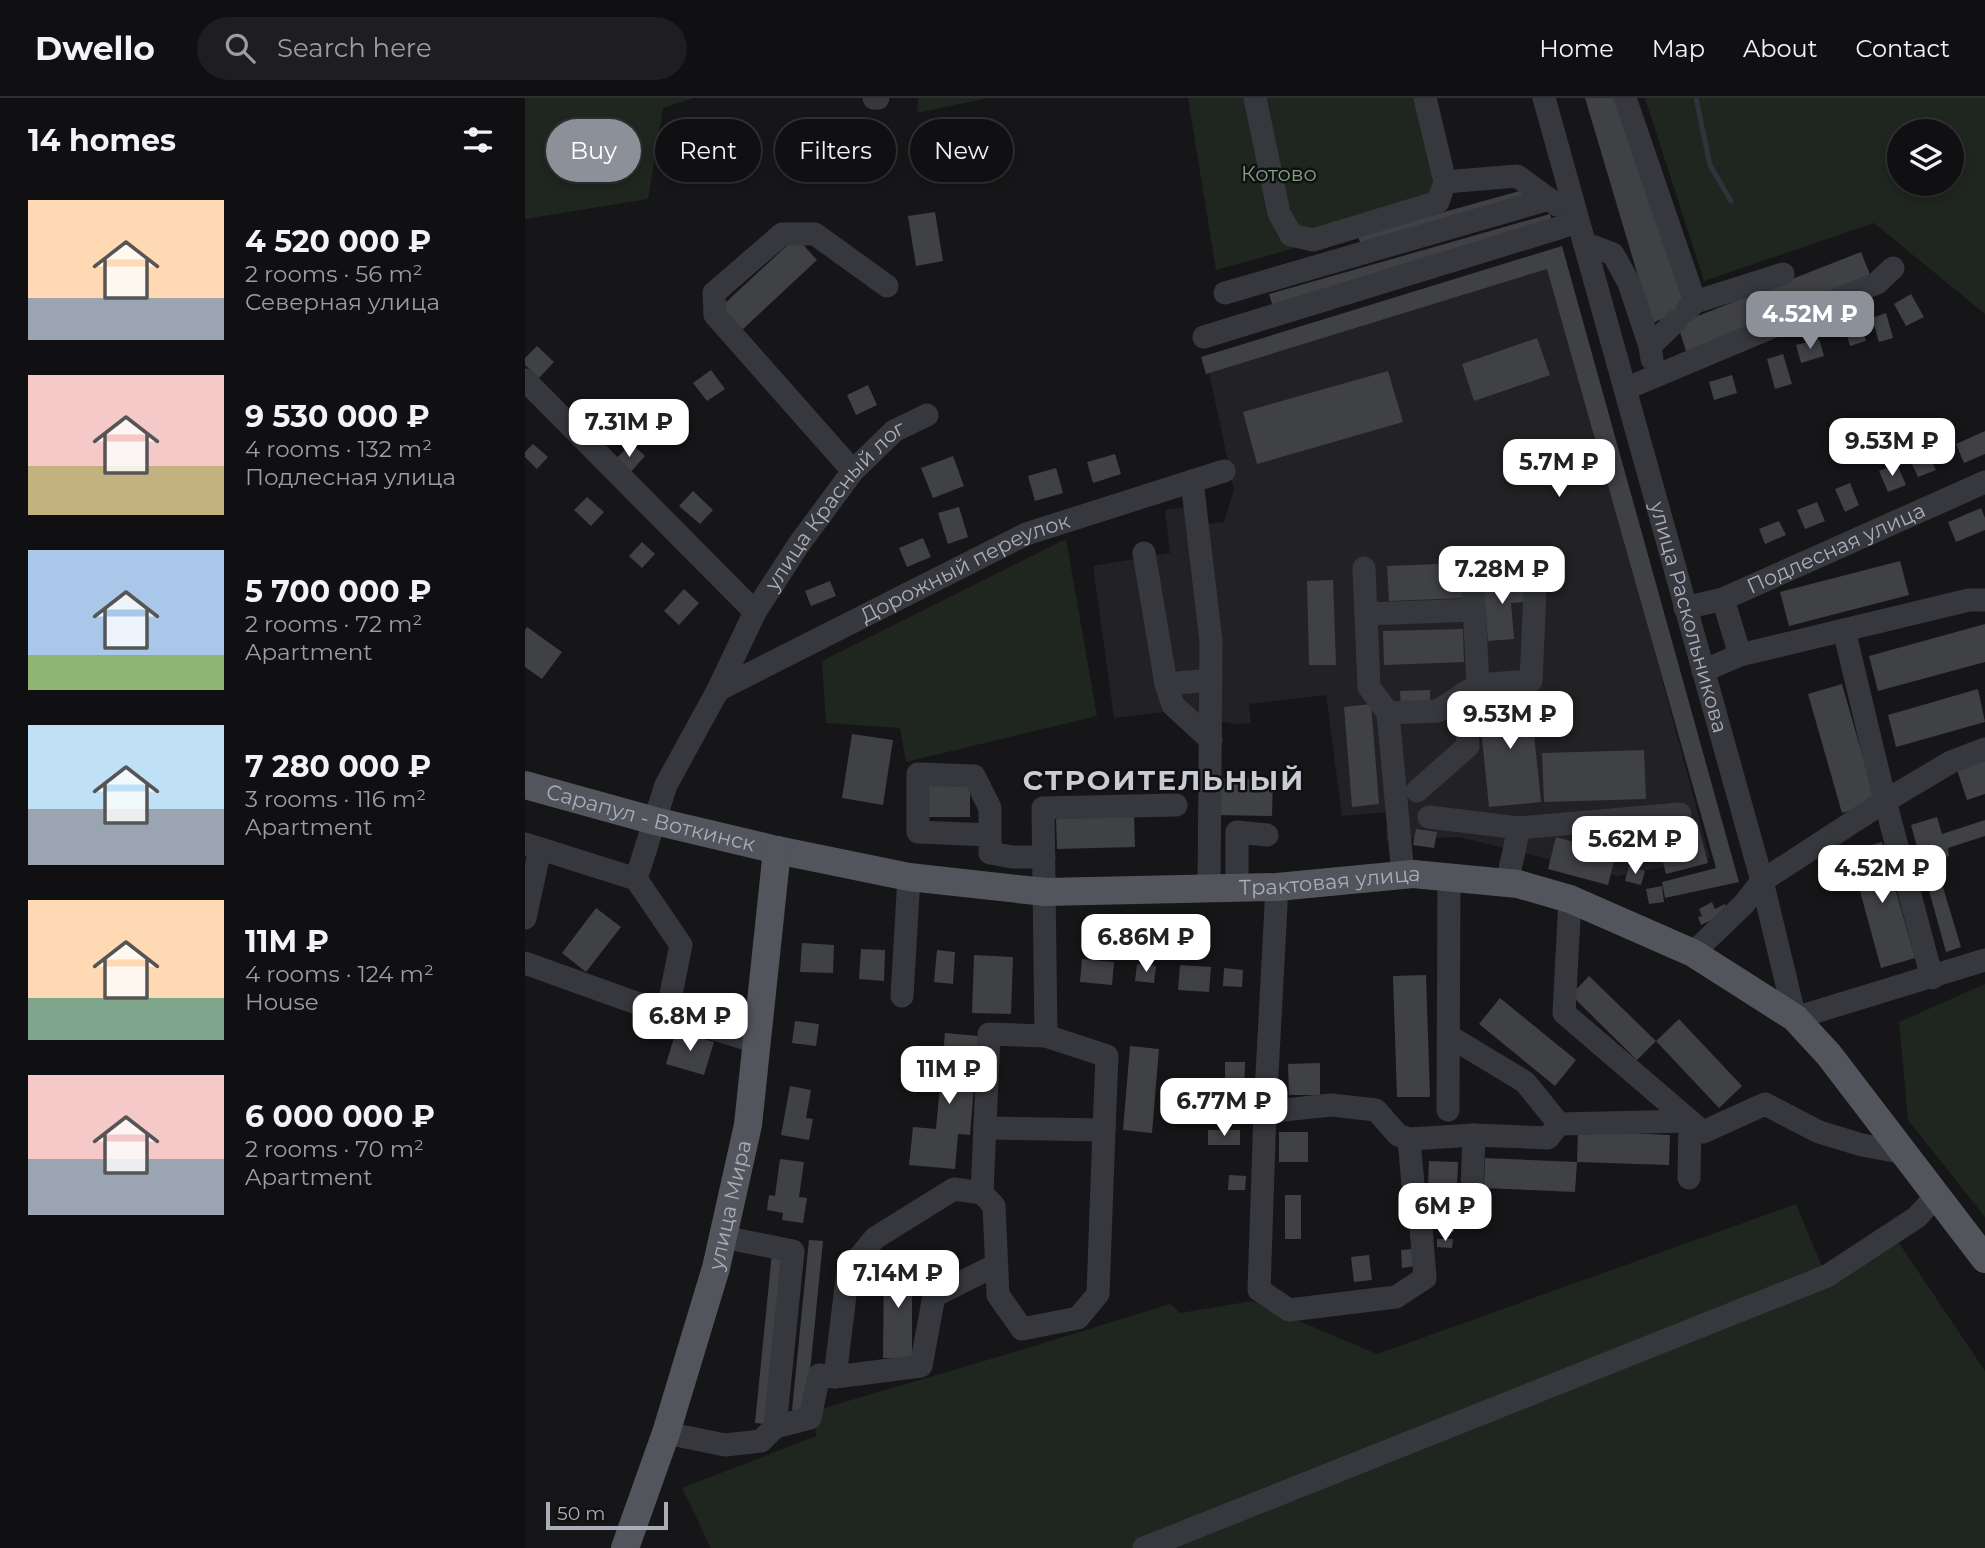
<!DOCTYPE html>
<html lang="en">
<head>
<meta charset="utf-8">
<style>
	:root { --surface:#101012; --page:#1e1e20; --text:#f1f3f6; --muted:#9c9d9f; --line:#303032; --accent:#8c9099 }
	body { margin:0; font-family:Montserrat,sans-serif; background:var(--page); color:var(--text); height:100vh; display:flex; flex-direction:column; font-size:26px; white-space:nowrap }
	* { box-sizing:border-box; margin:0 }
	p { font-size:23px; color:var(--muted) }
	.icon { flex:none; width:38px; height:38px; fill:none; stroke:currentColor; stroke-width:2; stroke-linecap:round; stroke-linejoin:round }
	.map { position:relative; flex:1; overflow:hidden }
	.panel { display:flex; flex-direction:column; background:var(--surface); width:525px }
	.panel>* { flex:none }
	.hud { position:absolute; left:21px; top:21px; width:665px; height:63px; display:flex; gap:14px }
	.tools { position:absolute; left:1362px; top:21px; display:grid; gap:14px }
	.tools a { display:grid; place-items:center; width:77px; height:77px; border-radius:50%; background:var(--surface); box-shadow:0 4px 10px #0003,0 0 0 2px var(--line); font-size:35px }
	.scale { position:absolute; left:21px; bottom:18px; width:122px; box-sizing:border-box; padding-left:7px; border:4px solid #a8adb8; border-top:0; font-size:19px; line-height:24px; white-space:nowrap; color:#a8adb8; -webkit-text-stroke:5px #111113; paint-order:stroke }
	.price { position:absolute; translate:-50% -60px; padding:0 16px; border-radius:14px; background:#fff; color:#222; font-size:23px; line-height:46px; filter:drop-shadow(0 2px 4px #0008) }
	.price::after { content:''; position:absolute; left:50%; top:42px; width:21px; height:16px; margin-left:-10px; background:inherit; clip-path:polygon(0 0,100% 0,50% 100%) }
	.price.on { background:var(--accent); color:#fff }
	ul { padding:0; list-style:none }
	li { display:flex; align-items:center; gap:21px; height:175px; padding:0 28px }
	li span { display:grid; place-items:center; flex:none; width:196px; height:140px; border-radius:0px; color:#555 }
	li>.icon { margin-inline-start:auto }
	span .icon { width:84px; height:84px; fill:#fffc; stroke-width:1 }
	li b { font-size:30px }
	h2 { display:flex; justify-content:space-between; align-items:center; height:84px; padding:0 28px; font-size:30px }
	.pill { padding:0 24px; border-radius:32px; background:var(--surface); box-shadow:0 4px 10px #0003,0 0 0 2px var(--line); font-size:24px; line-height:63px }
	.pill.on { background:var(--accent); color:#fff }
	header { display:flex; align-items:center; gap:42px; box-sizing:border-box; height:98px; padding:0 35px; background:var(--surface); border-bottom:2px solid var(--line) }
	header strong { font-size:33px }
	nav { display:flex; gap:38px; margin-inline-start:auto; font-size:24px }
	.search { width:490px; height:63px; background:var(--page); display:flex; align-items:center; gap:18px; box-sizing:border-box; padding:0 24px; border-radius:38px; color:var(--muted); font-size:26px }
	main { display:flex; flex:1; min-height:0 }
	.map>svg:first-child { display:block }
</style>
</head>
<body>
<header>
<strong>Dwello</strong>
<div class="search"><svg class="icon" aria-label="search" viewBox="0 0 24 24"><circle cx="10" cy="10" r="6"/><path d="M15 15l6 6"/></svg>Search here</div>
<nav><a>Home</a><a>Map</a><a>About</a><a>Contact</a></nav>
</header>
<main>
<section class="panel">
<h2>14 homes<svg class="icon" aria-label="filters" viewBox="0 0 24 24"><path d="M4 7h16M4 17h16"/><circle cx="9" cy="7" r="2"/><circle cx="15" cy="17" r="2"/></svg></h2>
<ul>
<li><span style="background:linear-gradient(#ffd9b3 70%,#9aa5b1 0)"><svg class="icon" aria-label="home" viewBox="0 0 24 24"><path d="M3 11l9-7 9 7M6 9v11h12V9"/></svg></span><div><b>4 520 000 ₽</b><p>2 rooms · 56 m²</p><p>Северная улица</p></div></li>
<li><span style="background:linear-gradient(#f6c9c9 65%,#c2b280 0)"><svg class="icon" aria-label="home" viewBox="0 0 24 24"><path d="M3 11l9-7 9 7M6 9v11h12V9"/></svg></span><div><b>9 530 000 ₽</b><p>4 rooms · 132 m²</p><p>Подлесная улица</p></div></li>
<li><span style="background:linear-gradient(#a9c7e8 75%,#8fb573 0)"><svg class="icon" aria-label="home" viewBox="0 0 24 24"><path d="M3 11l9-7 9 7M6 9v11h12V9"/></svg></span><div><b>5 700 000 ₽</b><p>2 rooms · 72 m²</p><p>Apartment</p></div></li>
<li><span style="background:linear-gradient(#bfe0f5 60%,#9aa5b1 0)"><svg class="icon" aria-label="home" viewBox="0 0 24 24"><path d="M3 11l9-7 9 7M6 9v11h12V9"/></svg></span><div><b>7 280 000 ₽</b><p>3 rooms · 116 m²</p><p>Apartment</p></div></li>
<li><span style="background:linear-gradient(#ffd9b3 70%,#7fa58c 0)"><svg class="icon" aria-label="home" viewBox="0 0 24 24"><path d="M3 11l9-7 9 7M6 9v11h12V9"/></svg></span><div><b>11M ₽</b><p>4 rooms · 124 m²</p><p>House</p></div></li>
<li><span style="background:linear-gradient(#f6c9c9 60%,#9aa5b1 0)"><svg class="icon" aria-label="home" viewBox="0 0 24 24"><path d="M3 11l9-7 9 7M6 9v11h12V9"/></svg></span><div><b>6 000 000 ₽</b><p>2 rooms · 70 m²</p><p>Apartment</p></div></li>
</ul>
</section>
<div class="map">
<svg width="1460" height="1450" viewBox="0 0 1460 1450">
	<rect width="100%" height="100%" fill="#161618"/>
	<path fill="#222225" d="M1025,164L1185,760L1093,778L934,739L861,742L863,714L817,718L801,597L724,606L726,625L711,626L639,614L589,620L568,468L645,455L640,412L660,409L664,428L699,424L709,392L683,270Z"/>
	<path fill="#1e261f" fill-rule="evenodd" d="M0,0H169L138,10L123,101L0,121Z
		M393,0H463L392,15Z
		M663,0H899L922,108L691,172Z
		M1120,0H1460V216L1349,125L1179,183ZM1374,33H1426V86H1374Z
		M541,441L572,618L381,664L375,630L301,625L297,563Z
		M1460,886V1119L1383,1022L1374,924Z
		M1271,1106L1301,1178L1372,1142L1460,1273V1450H186L157,1390L291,1338L289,1313L493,1253L645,1206L655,1215L727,1203L852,1256Z"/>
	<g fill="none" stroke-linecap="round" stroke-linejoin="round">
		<path stroke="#2c353c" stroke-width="5" d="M1171,0L1185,67L1206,103"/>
	</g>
	<path fill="#404145" d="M1060,0H1092L1165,221L1336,154L1346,179L1162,256L1149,216L1127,225Z
		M1002,91L1005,103L837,150L833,138Z
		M410,114L418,163L391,168L383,118Z
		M1025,116L1029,129L748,209L744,196Z
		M271,139L292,162L217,232L196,209Z
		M1037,148L1214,784L1140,800L1137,784L1191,770L1022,171L681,276L676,259Z
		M1386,196L1399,219L1381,228L1369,206Z
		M1361,215L1368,240L1354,244L1347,220Z
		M1336,226L1341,243L1325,248L1320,231Z
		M1012,240L1025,277L949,303L937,266Z
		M1294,241L1299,258L1276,265L1271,247Z
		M12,248L29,264L14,280L0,267V260Z
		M1258,256L1267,286L1250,291L1242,261Z
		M186,272L200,291L182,303L168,285Z
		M863,273L878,324L732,366L718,314Z
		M1207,277L1212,295L1189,302L1184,284Z
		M343,287L352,307L331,317L322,297Z
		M73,301L83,309L69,325L59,316Z
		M1460,333V356L1439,365L1431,346Z
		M106,345L120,358L103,377L88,364Z
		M8,346L23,359L12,371L0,359V354Z
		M1403,355L1411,372L1393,379L1385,362Z
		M590,356L596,376L568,385L562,364Z
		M428,358L439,388L408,400L396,370Z
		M1372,366L1381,387L1363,394L1354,373Z
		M531,370L538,395L510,403L503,378Z
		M1325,385L1334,407L1320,414L1310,391Z
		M168,393L188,412L175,426L154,408Z
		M62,399L79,414L66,428L49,412Z
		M1292,404L1300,423L1280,431L1272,412Z
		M434,409L443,439L423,446L413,415Z
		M1456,410L1460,420V432L1431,444L1423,424Z
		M1254,423L1261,437L1240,446L1234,431Z
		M398,440L406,459L382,469L374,450Z
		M117,444L130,456L117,470L104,458Z
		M1375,463L1384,497L1264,528L1255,494Z
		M939,465L940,500L864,503L862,468Z
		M997,479L1000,504L986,505L989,541L963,543L958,482Z
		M808,482L811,567H784L782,483Z
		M305,483L311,498L286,508L280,493Z
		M159,491L174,505L154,527L139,513Z
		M1460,526V564L1353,593L1344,558Z
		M2,529L37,554L17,581L0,569V532Z
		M938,531L939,564L859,567L858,533Z
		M1317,586L1351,705L1317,715L1283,596Z
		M1453,591L1460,624L1371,649L1363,617Z
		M905,592V608L876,609L875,593Z
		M1005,597L1016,704L964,709L953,602Z
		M846,606L854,706L827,709L819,609Z
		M327,636L368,642L358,707L317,700Z
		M1119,652L1121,701L1019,704L1017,655Z
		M1460,663V696L1442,702L1432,672Z
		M690,680L748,681L747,718L689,717Z
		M400,683H445V719H400Z
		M609,717L610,749L532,751L531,719Z
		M1412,719L1417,736L1460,722V738L1423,750L1424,758L1410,763L1436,849L1421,854L1386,727Z
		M1172,723L1183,765L1141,776L1130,733Z
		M891,731L912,734L909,750L888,747Z
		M1031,739L1091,756L1083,787L1023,771Z
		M1357,744L1390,860L1356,870L1324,753Z
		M1104,768L1120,773L1116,787L1100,783Z
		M1137,788L1139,804L1124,806L1121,791Z
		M1187,804L1190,811L1200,806L1204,814L1176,827L1173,819L1177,818L1174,811Z
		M71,810L96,829L61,874L37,855Z
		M277,845L309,847L308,875L275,874Z
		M336,851L360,852L359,883L334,881Z
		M412,852L430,854L428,886L409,884Z
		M449,857L488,859L486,916L447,915Z
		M557,861L589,864L587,887L555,884Z
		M612,866L631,868L629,885L610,883Z
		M655,867L686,869L684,894L653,892Z
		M699,870L718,872L717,889L698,888Z
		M901,877L905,999H872L868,878Z
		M1064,878L1131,943L1154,921L1217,988L1194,1010L1131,943L1112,962L1046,897Z
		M975,900L1051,962L1030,988L954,926Z
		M270,923L294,926L291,948L267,945Z
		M151,933L189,944L179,977L141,966Z
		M420,935L453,938L445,1037L433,1036L430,1071L384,1067L388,1029L411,1031Z
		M605,948L634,951L627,1035L598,1032Z
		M700,964H720L719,999L700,998Z
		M795,965V997H764L763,966Z
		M265,988L286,992L281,1020L288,1021L284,1042L256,1037Z
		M683,1032H715V1047H683Z
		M1053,1033L1145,1037L1144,1067L1052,1064Z
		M754,1034H783V1064H754Z
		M960,1060L1052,1064L1050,1094L959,1090Z
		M255,1061L279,1064L274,1099L282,1100L278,1125L257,1122L258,1115L242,1112L244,1097L250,1098Z
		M904,1063L933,1064L932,1090H903Z
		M704,1077L721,1078L720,1092H703Z
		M760,1097H776V1141H760Z
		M915,1113H930V1121H914Z
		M914,1126H929V1134H914Z
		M912,1141H928L927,1150L912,1149Z
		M284,1142L298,1143L281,1314L267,1312Z
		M888,1151L890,1168L877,1170L876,1152Z
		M247,1155L261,1156L243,1326L230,1325Z
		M844,1157L847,1182L829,1184L826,1159Z
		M359,1163H387V1260H358Z"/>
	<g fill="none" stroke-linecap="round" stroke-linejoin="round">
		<g stroke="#37383d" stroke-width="23">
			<path d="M349,0H353"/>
			<path d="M730,0L754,115L766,137L788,142L913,104L920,84L900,0"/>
			<path id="s1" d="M1019,0L1237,783L1270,920L1460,862"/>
			<path d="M1100,0L1170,204L1162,212"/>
			<path d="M920,84L992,78L1032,107"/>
			<path d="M1059,145L1088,156L1104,185L1125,248"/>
			<path d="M700,195L1024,101"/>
			<path d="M1170,204L1258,176"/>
			<path d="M679,239L1053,124"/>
			<path d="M1127,261L1125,248L1151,223"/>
			<path d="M0,282L230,514"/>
			<path d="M1100,291L1352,185L1368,170"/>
			<path d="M328,373L190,217L189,195L257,136H290L362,188"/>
			<path d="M667,383L686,543L684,792"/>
			<path d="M619,455L641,586L686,582"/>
			<path d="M947,465L953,587"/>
			<path d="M839,470L844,589L863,615"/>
			<path d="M1198,501L1215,557"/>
			<path id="s2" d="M1160,510L1198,501L1460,384"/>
			<path d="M841,516L949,512"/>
			<path d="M1319,532L1360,703L1407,880"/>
			<path d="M1178,573L1215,557L1444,502H1460"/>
			<path d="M641,586L648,607L686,642"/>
			<path id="s3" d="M193,592L501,436L699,373"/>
			<path d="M892,693L943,648L938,596"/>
			<path d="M904,719L994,730"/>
			<path d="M465,737L393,734V676L449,678L465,710V755L487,759H519"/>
			<path d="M0,746L111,781L156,847L142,916L231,944"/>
			<path d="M878,777L863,615L913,613L953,587L1006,583L1011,471"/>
			<path id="s4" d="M111,781L141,687L193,592L230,514L274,446L328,373L369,333L402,317"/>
			<path d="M982,785L994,730L1155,716"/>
			<path d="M752,789L740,1014L734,1192L764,1212L871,1199L900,1180L894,1104L888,1087L884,1041"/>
			<path d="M712,791V734L742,737"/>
			<path d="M1045,801L1039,915L1165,1023L1164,1080"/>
			<path d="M0,820L15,751"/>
			<path d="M1168,855L1219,806L1237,783L1360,703L1426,664L1460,651"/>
			<path d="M0,865L142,916"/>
			<path d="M377,898L384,779"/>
			<path d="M924,938L1000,984L1034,1026"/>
			<path d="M923,1012L924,780"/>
			<path d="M740,1014L806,1007L851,1012L873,1037L884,1041L949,1037L1023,1040L1034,1026L1165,1023L1178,1034L1240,1006L1294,1034L1337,1047L1380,1055"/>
			<path d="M460,1030L579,1032L582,958L521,938"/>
			<path d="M947,1091L949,1037"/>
			<path d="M457,1095L464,936L521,938L518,710L651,707"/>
			<path d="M310,1279L396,1268L409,1198L471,1167"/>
			<path d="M250,1329L285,1320L294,1277L310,1279L323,1173L350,1140L429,1091L457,1095L469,1108L473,1197L497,1231L553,1220L573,1196L579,1032"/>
			<path d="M141,1335L200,1347L236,1343L250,1329L268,1153L198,1139"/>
			<path d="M619,1450L1302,1178L1392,1119L1412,1097"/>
		</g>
		<g stroke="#53555c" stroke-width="28">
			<path id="s5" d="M0,687L130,723L252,752L384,779L520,794L752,789L888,776L993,786L1045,801L1168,855L1270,920L1304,957L1460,1161"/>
			<path id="s6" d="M100,1450L141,1335L191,1170L223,1027L252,752"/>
		</g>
	</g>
	<g text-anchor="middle" stroke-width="5" stroke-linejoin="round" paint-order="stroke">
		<g font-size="21" fill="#7fa381" stroke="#111113">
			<text x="754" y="83">Котово</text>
		</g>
		<g font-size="21" fill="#a8adb8" stroke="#111113">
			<text dy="7" stroke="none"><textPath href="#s4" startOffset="427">улица Красный лог</textPath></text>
			<text dy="7" stroke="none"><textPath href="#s2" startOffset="163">Подлесная улица</textPath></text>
			<text dy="7" stroke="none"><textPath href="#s3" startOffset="276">Дорожный переулок</textPath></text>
			<text dy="7" stroke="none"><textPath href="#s1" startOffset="539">улица Раскольникова</textPath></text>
			<text dy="7" stroke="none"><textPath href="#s5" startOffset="130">Сарапул - Воткинск</textPath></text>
			<text dy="7" stroke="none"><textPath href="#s5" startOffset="817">Трактовая улица</textPath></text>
			<text dy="7" stroke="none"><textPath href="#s6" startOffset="359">улица Мира</textPath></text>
		</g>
		<g font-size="28" font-weight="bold" letter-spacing="2" fill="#c9ccd4" stroke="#111113">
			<text x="639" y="692">СТРОИТЕЛЬНЫЙ</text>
		</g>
	</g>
</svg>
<div class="tools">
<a><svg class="icon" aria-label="layers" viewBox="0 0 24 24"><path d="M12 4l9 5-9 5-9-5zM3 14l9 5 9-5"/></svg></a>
</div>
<div class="scale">50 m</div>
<b class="price on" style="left:1285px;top:253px">4.52M ₽</b>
<b class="price" style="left:104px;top:361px">7.31M ₽</b>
<b class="price" style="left:1367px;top:380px">9.53M ₽</b>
<b class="price" style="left:1034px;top:401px">5.7M ₽</b>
<b class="price" style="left:977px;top:508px">7.28M ₽</b>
<b class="price" style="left:985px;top:653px">9.53M ₽</b>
<b class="price" style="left:1110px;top:778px">5.62M ₽</b>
<b class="price" style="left:1357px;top:807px">4.52M ₽</b>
<b class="price" style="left:621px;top:876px">6.86M ₽</b>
<b class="price" style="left:165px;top:955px">6.8M ₽</b>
<b class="price" style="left:424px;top:1008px">11M ₽</b>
<b class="price" style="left:699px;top:1040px">6.77M ₽</b>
<b class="price" style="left:920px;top:1145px">6M ₽</b>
<b class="price" style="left:373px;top:1212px">7.14M ₽</b>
<div class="hud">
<a class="pill on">Buy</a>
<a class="pill">Rent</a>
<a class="pill">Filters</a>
<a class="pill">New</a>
</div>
</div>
</main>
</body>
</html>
